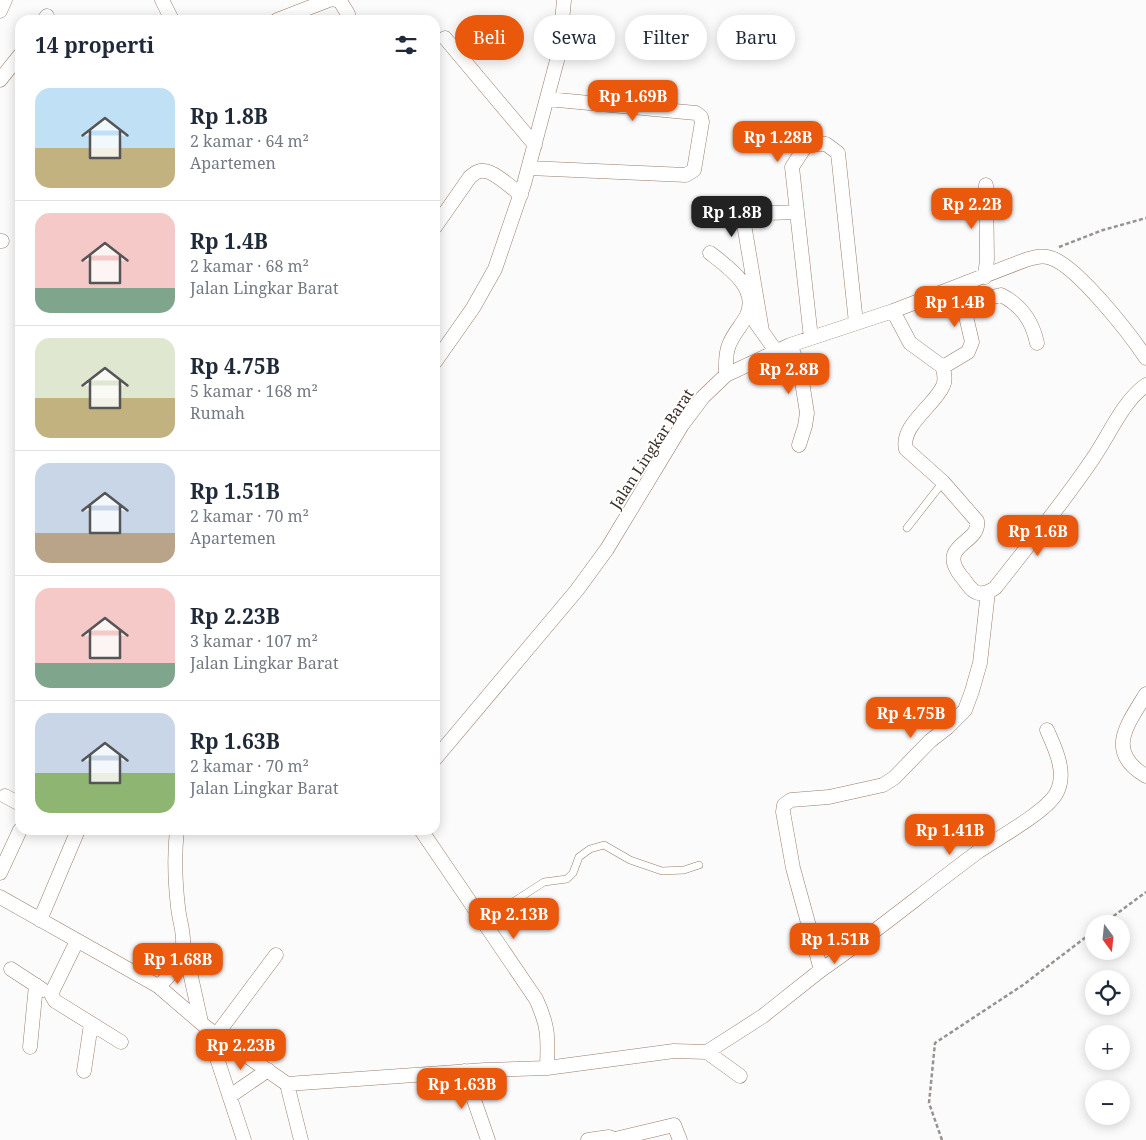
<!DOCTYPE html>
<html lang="id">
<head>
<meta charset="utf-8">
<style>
	:root { --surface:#fff; --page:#f6f6f7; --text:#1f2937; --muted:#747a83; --line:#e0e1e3; --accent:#ea580c }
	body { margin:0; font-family:"Noto Serif",serif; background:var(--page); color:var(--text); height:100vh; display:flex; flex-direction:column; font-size:19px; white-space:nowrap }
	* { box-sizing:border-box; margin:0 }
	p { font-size:16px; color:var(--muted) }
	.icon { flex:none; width:28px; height:28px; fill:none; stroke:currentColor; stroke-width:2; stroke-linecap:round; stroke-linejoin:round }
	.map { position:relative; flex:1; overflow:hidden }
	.details { position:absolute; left:15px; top:15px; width:425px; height:820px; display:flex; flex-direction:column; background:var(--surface); border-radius:15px; box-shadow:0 2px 12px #0003 }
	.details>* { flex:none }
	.guide { position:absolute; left:455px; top:15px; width:475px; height:45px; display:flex; gap:10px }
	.needle { width:32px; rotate:165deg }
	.fabs { position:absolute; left:1085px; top:915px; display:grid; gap:10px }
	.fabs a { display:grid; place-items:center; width:45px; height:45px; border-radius:50%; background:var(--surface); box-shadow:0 2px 12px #0003; font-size:25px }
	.price { position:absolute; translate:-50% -42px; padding:0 11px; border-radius:10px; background:var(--accent); color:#fff; font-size:16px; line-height:32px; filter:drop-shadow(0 1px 2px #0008) }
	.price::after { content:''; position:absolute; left:50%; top:30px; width:15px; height:11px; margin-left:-8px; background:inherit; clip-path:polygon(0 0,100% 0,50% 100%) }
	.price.current { background:#222; color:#fff }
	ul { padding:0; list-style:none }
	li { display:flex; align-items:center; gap:15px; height:125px; padding:0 20px }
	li+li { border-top:1px solid var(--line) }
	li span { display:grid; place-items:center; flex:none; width:140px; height:100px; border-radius:15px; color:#555 }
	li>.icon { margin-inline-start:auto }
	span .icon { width:60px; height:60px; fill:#fffc; stroke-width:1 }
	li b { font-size:21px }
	h2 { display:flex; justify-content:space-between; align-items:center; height:60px; padding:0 20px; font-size:21px }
	.chip { padding:0 18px; border-radius:22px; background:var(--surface); box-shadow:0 2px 12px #0003; font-size:18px; line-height:45px }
	.chip.current { background:var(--accent); color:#fff }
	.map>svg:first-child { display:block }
</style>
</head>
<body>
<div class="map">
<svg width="1146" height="1140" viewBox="0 0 1146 1140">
	<rect width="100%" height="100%" fill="#fbfbfb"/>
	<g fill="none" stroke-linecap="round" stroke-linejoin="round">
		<g stroke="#9a7d6a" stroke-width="8">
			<path id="lane" d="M907,528L943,482
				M483,918L513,902L544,882L567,879L573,873L579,857L590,849L604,845L630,860L662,871L684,870L699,865"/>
		</g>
		<g stroke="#9a7d6a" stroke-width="15">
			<path id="street" d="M162,0L172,20
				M336,0L340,1L348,14
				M0,11L5,0
				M44,20L47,16
				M277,20L329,0
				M445,38L535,145
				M0,80L20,55
				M529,168L686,175L694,170L702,122L701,117L696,113L547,99
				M435,227L470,177C474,174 478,170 484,171C494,171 513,189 521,195
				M0,241H2
				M710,253C728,267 759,288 747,315C742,325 733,334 729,345C725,354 726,365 726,375
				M985,277L987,259L986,185
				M964,304L1001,295C1021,305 1032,320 1037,343
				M893,311L910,343L943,367C944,374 946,380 943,386C934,406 900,426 906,449L943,482L977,521C981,544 936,544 961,576C965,580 969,588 974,591C981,596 989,592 995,588C1028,546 1062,504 1092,460C1109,436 1122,402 1146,385
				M756,323L776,351
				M762,331L743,218L768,213L797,212
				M811,338L792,167L807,144H826L838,153L856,323
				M790,345L800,369L807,413L805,426L799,445
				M435,362L473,308L495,269L524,184L559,53L564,0
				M943,367L968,352L972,342L961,295
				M1146,694C1127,725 1105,752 1146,776
				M435,759L577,590L607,549L682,425L703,397L726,375L790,345L893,311L1028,259C1037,257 1043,255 1051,258C1077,266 1130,334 1146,358
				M5,796L20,804
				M421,830L536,999C549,1027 548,1038 547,1068
				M0,873L20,830
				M0,897L158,986L207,1028L287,1084L485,1070L547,1068L674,1051L707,1052L740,1076
				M40,920L78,830
				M77,941L53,990L52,996L55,1001L121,1042
				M184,945L201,1022
				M11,969L43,990
				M821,970C876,932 926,890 979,851C998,838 1048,811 1057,792C1067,772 1055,748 1047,730
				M158,986C170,978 181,959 183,944C184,932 179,919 178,907C175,881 174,856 177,830
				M207,1028L244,1140
				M217,1034L276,955
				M30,1047L36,985
				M707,1052L763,1016L821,970L793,868L783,812L784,805L791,800L829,797L883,785L894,778L930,741L948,727L965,710L972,691L980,663L988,592
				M84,1071L91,1024
				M464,1071L488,1140
				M287,1084L301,1140
				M230,1096L268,1070
				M615,1139L674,1125L680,1140
				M588,1140L609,1137L616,1140"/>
		</g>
		<path stroke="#99938f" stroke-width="2.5" stroke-dasharray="4 2.5" stroke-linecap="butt" d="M1059,247L1103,230L1146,218
			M1103,924L1146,892
			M942,1140L929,1103L935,1043L1023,985L1094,931"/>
		<use href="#lane" stroke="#fff" stroke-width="7"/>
		<use href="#street" stroke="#fff" stroke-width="14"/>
	</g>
	<g text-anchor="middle" stroke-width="4" stroke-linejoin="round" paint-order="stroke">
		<g font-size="15" fill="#3c3028" stroke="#fff">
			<text transform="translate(652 449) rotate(-57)" y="5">Jalan Lingkar Barat</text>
		</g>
	</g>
</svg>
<div class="fabs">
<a><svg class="needle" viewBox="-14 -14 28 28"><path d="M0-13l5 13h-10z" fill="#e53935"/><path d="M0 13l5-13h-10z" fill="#747a83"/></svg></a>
<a><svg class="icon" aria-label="locate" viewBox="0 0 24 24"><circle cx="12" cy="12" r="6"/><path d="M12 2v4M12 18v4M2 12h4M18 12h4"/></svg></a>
<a>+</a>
<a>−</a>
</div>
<b class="price" style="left:633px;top:122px">Rp 1.69B</b>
<b class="price" style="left:778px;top:163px">Rp 1.28B</b>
<b class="price" style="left:972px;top:230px">Rp 2.2B</b>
<b class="price current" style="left:732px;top:238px">Rp 1.8B</b>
<b class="price" style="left:955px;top:328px">Rp 1.4B</b>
<b class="price" style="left:789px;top:395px">Rp 2.8B</b>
<b class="price" style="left:1038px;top:557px">Rp 1.6B</b>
<b class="price" style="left:911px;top:739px">Rp 4.75B</b>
<b class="price" style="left:950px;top:856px">Rp 1.41B</b>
<b class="price" style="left:514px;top:940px">Rp 2.13B</b>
<b class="price" style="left:835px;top:965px">Rp 1.51B</b>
<b class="price" style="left:178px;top:985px">Rp 1.68B</b>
<b class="price" style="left:241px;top:1071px">Rp 2.23B</b>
<b class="price" style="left:462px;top:1110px">Rp 1.63B</b>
<div class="guide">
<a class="chip current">Beli</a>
<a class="chip">Sewa</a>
<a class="chip">Filter</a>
<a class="chip">Baru</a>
</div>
<section class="details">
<h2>14 properti<svg class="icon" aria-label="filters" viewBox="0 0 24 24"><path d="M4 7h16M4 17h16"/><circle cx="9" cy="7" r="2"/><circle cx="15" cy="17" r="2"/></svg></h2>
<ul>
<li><span style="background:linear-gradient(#bfe0f5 60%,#c2b280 0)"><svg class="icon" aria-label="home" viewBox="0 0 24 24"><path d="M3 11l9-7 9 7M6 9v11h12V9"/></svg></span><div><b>Rp 1.8B</b><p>2 kamar · 64 m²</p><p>Apartemen</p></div></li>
<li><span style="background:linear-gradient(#f6c9c9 75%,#7fa58c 0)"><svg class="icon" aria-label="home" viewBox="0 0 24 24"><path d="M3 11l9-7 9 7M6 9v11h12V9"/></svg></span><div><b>Rp 1.4B</b><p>2 kamar · 68 m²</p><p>Jalan Lingkar Barat</p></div></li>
<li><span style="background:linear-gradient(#dfe7d0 60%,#c2b280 0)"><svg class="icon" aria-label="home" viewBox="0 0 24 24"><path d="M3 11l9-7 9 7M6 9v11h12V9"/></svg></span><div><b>Rp 4.75B</b><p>5 kamar · 168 m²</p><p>Rumah</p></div></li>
<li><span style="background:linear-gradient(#c9d6e8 70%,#b9a48a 0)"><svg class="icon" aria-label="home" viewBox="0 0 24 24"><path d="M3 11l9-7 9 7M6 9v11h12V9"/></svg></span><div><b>Rp 1.51B</b><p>2 kamar · 70 m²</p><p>Apartemen</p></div></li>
<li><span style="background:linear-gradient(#f6c9c9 75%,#7fa58c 0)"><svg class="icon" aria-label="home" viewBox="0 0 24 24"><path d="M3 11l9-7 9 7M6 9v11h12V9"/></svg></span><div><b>Rp 2.23B</b><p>3 kamar · 107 m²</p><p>Jalan Lingkar Barat</p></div></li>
<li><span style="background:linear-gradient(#c9d6e8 60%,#8fb573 0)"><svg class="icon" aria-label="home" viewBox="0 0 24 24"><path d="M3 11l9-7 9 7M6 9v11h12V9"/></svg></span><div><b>Rp 1.63B</b><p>2 kamar · 70 m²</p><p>Jalan Lingkar Barat</p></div></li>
</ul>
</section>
</div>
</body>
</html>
